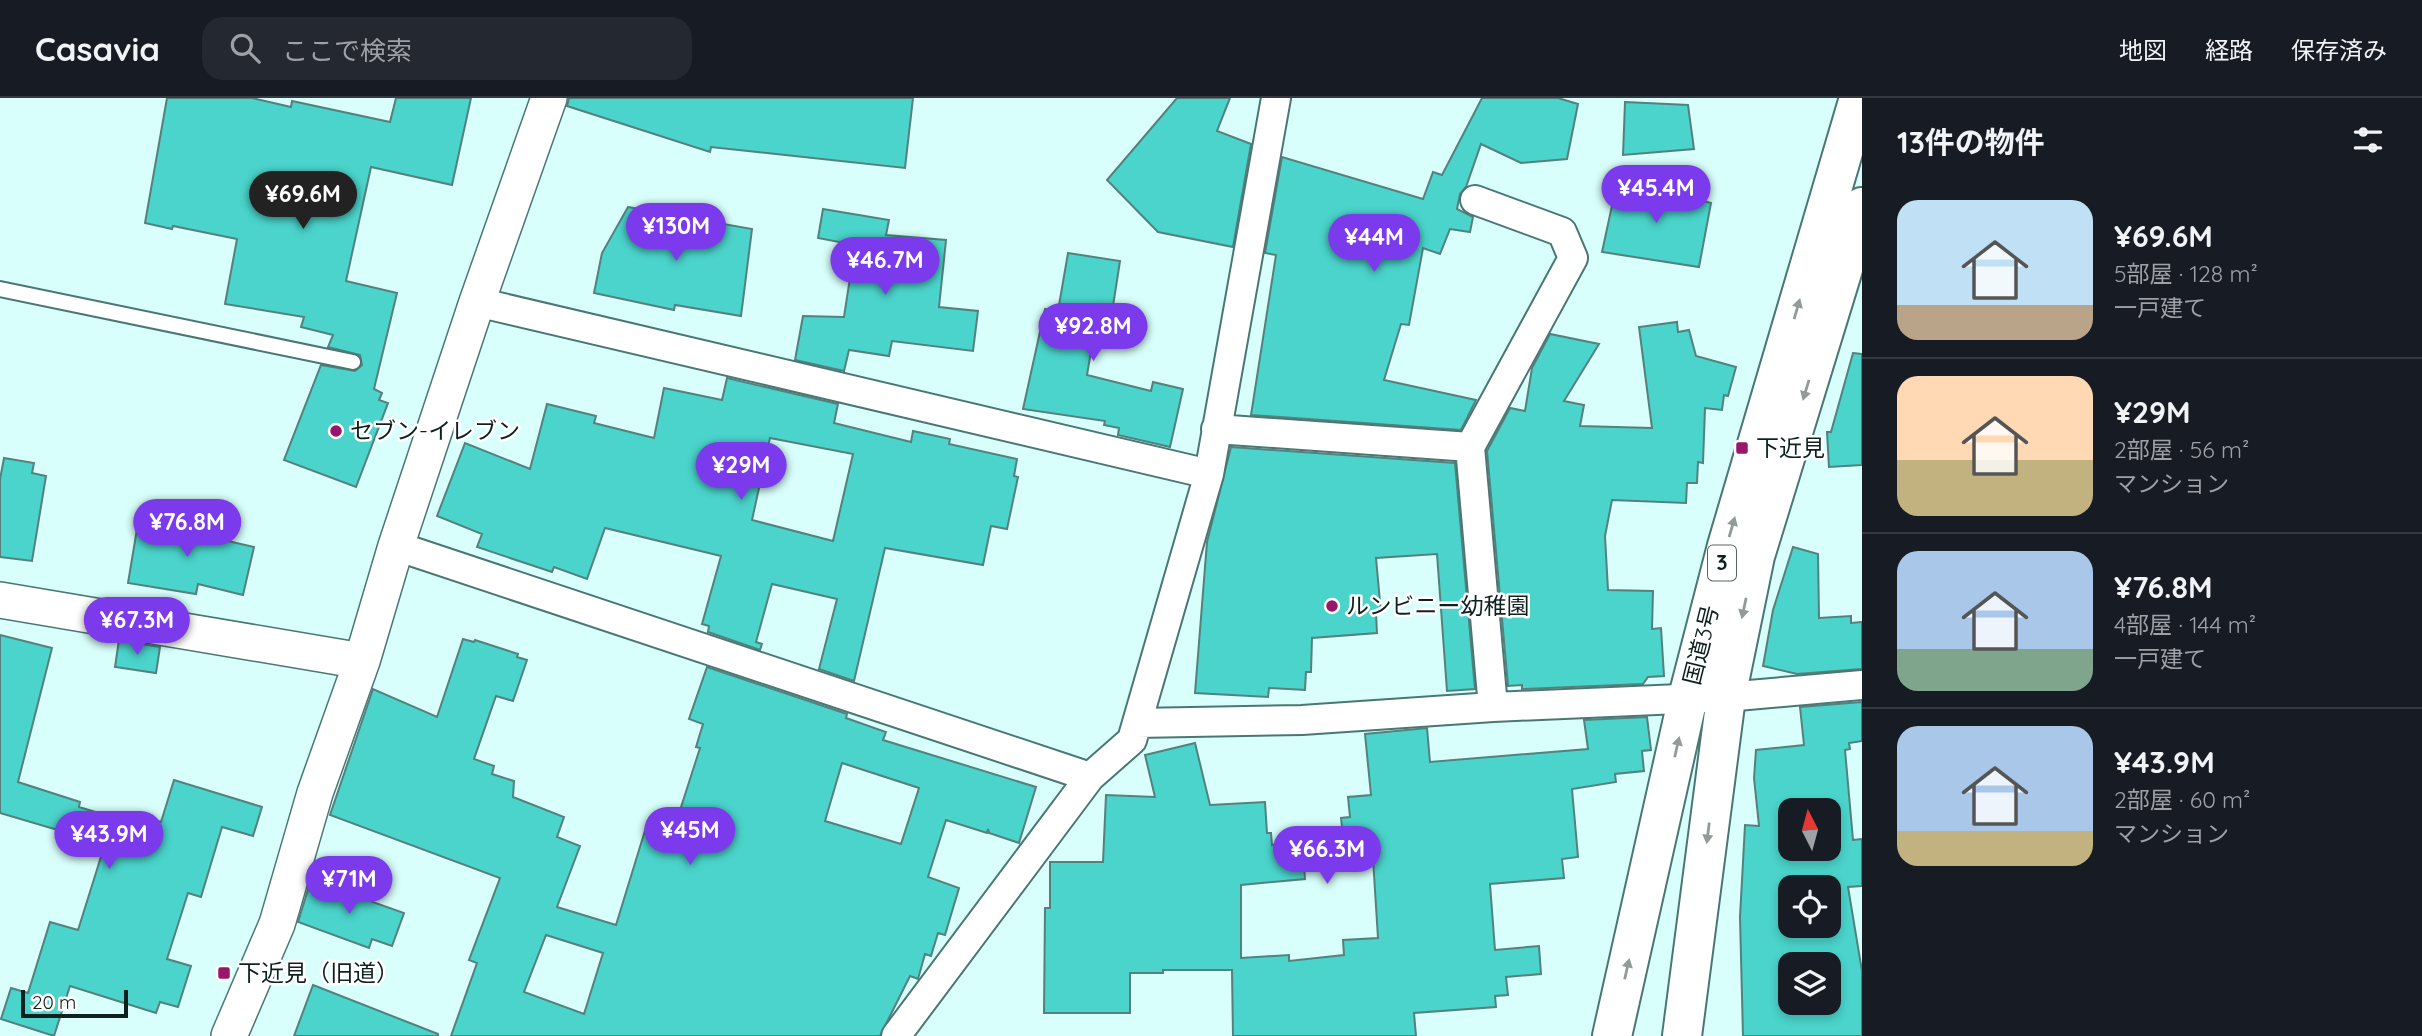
<!DOCTYPE html>
<html lang="ja">
<head>
<meta charset="utf-8">
<style>
	:root { --surface:#171b24; --page:#242831; --text:#f1f3f6; --muted:#9ea1a6; --line:#363941; --accent:#7c3aed }
	body { margin:0; font-family:Quicksand,"Noto Sans JP",sans-serif; background:var(--page); color:var(--text); height:100vh; display:flex; flex-direction:column; font-size:26px; white-space:nowrap }
	* { box-sizing:border-box; margin:0 }
	p { font-size:23px; color:var(--muted) }
	.icon { flex:none; width:38px; height:38px; fill:none; stroke:currentColor; stroke-width:2; stroke-linecap:round; stroke-linejoin:round }
	.map { position:relative; flex:1; overflow:hidden }
	.details { display:flex; flex-direction:column; background:var(--surface); width:560px }
	.details>* { flex:none }
	.needle { width:46px; rotate:354deg }
	.fabs { position:absolute; left:1778px; top:700px; display:grid; gap:14px }
	.fabs a { display:grid; place-items:center; width:63px; height:63px; border-radius:14px; background:var(--surface); box-shadow:0 4px 10px #0003; font-size:35px }
	.scale { position:absolute; left:21px; bottom:18px; width:107px; box-sizing:border-box; padding-left:7px; border:4px solid #0e211f; border-top:0; font-size:19px; line-height:24px; white-space:nowrap; color:#0e211f; -webkit-text-stroke:5px #fff; paint-order:stroke }
	.price { position:absolute; translate:-50% -60px; padding:0 16px; border-radius:24px; background:var(--accent); color:#fff; font-size:23px; line-height:46px; filter:drop-shadow(0 2px 4px #0008) }
	.price::after { content:''; position:absolute; left:50%; top:42px; width:21px; height:16px; margin-left:-10px; background:inherit; clip-path:polygon(0 0,100% 0,50% 100%) }
	.price.active { background:#222; color:#fff }
	ul { padding:0; list-style:none }
	li { display:flex; align-items:center; gap:21px; height:175px; padding:0 35px }
	li+li { border-top:2px solid var(--line) }
	li span { display:grid; place-items:center; flex:none; width:196px; height:140px; border-radius:21px; color:#555 }
	li>.icon { margin-inline-start:auto }
	span .icon { width:84px; height:84px; fill:#fffc; stroke-width:1 }
	li b { font-size:30px }
	h2 { display:flex; justify-content:space-between; align-items:center; height:84px; padding:0 35px; font-size:30px }
	header { display:flex; align-items:center; gap:42px; box-sizing:border-box; height:98px; padding:0 35px; background:var(--surface); border-bottom:2px solid var(--line) }
	header strong { font-size:33px }
	nav { display:flex; gap:38px; margin-inline-start:auto; font-size:24px }
	.search { width:490px; height:63px; background:var(--page); display:flex; align-items:center; gap:18px; box-sizing:border-box; padding:0 24px; border-radius:21px; color:var(--muted); font-size:26px }
	main { display:flex; flex:1; min-height:0 }
	.map>svg:first-child { display:block }
</style>
</head>
<body>
<header>
<strong>Casavia</strong>
<div class="search"><svg class="icon" aria-label="search" viewBox="0 0 24 24"><circle cx="10" cy="10" r="6"/><path d="M15 15l6 6"/></svg>ここで検索</div>
<nav><a>地図</a><a>経路</a><a>保存済み</a></nav>
</header>
<main>
<div class="map">
<svg width="1862" height="938" viewBox="0 0 1862 938">
	<rect width="100%" height="100%" fill="#d8fffb"/>
	<path fill="#4ad4cb" stroke="#54817d" stroke-width="2" fill-rule="evenodd" d="M167,0H252L291,9L292,3L390,24L396,0H471L452,87L371,69L346,183L397,195L374,291L382,295L379,302L388,305L356,389L284,362L321,267L355,273L362,267L360,257L328,249L333,237L301,229L304,219L225,206L237,141L173,128L172,131L145,125Z
		M569,0H913L905,70L711,49L710,54L567,8Z
		M1177,0H1230L1217,33L1251,46L1233,149L1158,134L1107,82Z
		M1482,0H1558L1578,6L1567,61L1521,65L1481,46L1466,89L1460,96L1457,111L1473,119L1470,134L1450,131L1440,156L1423,150L1409,227L1401,226L1384,282L1476,302L1461,332L1251,317L1276,157L1265,155L1282,59L1423,101L1433,74L1442,77Z
		M1625,4L1688,7L1694,51L1623,57Z
		M1618,80L1711,105L1699,169L1602,154Z
		M628,109L752,131L741,218L675,207L674,212L594,195L602,155Z
		M823,111L889,122L886,137L946,142L939,209L978,213L973,253L892,243L889,258L849,252L844,273L795,262L803,218L844,219L855,147L818,140Z
		M1068,155L1120,163L1113,208L1099,206L1087,277L1151,293L1153,284L1183,291L1170,349L1118,337L1119,330L1104,327L1105,323L1023,311L1045,211L1058,213Z
		M1677,224L1678,234L1689,232L1696,258L1736,269L1728,298L1724,297L1722,312L1705,310L1703,365L1698,364L1697,385H1687L1686,405L1612,402L1605,438L1608,492L1653,493L1652,531L1661,530L1664,578L1648,579L1643,586L1522,591V587L1508,588L1487,353L1510,310L1525,313L1532,270L1550,236L1599,246L1564,303L1584,307L1580,328L1652,330L1639,229Z
		M1853,255L1862,256V367L1829,369L1827,334H1831Z
		M727,280L838,306L834,325L911,344L913,333L950,341L949,346L1017,361L1014,378L1018,379L1007,431L991,428L983,467L885,450L854,583L819,571L837,501L772,486L756,544L762,546L760,552L708,534L709,528L702,526L721,458L605,430L587,481L554,469L552,474L477,449L482,436L437,418L465,345L530,371L547,306L596,318L594,325L654,340L664,290L722,302ZM770,340L853,356L833,443L752,422Z
		M1231,349L1455,365L1475,591L1447,593L1437,456L1376,460L1381,515H1376L1377,535L1312,540L1311,574H1306L1305,592L1269,590L1268,599L1195,595L1207,444Z
		M4,360L34,365L32,375L46,378L32,463L0,459V381Z
		M139,419L207,429L206,438L254,449L243,497L198,486L196,496L128,485Z
		M1793,449L1818,456L1819,520L1851,518V525L1862,524V571L1797,576L1763,568L1773,512Z
		M0,537L52,550L18,684L80,704L79,709L132,725L135,715L161,724L174,682L262,709L253,738L222,729L201,799L188,795L167,861L191,868L178,909L160,904L156,915L70,888L54,938L1,921L11,890L28,895L50,824L78,832L105,746L0,715Z
		M463,541L474,544L475,542L518,556L517,559L527,562L513,603L496,598L474,661L494,668L492,676L514,683L513,699L564,719L557,739L580,748L557,809L616,827L647,726L673,734L700,650L696,649L703,626L689,621L707,569L847,616L846,620L886,634L883,642L1036,689L1019,745L989,735L988,731L987,735L946,722L928,779L959,790L945,837L938,835L931,858L925,856L918,881L910,878L880,938H451L477,865L469,862L500,780L330,717L373,591L437,619ZM842,665L919,690L901,746L825,723ZM546,837L603,855L584,916L524,894Z
		M119,542L160,549L156,575L115,569Z
		M1862,604V643L1849,645L1850,651L1845,652L1853,742L1862,741V788L1848,789L1862,873V938H1743L1740,819L1745,727L1759,728L1754,680L1756,652L1804,647L1800,609ZM1790,712H1829V751H1790ZM1790,789H1829V828H1790ZM1790,866H1829V905H1790Z
		M1647,619L1651,652L1642,653L1644,673L1615,676L1616,684L1572,691L1578,759L1562,761L1564,780L1490,786L1495,852L1539,848L1541,876L1506,879L1508,897L1495,898L1496,909L1414,915L1416,938H1233L1232,872H1163V875H1130V915H1044L1045,810H1050V764H1103L1106,697L1155,699L1145,657L1195,645L1210,707L1265,704L1267,735H1271L1272,747L1302,743L1305,781L1241,787V860L1289,857V863L1344,857L1343,842L1378,840L1372,745L1344,747L1341,720L1350,719L1348,699L1371,697L1365,636L1427,630L1430,664L1588,651L1584,622Z
		M311,782L404,815L392,848L372,841L369,850L298,824Z
		M313,887L438,936V938H294Z"/>
	<g fill="none" stroke-linecap="round" stroke-linejoin="round">
		<g stroke="#4a7773" stroke-width="18">
			<path id="service" d="M0,191L353,264"/>
		</g>
		<g stroke="#4a7773" stroke-width="32">
			<path id="minor" d="M477,204L1209,376
				M1216,331L1470,349L1493,609
				M1470,349L1573,160L1562,134L1475,102
				M396,448L1090,679
				M1137,625L1302,622L1493,609L1726,599L1862,587
				M896,938L1090,679L1132,642L1209,376L1276,0"/>
		</g>
		<g stroke="#4a7773" stroke-width="38">
			<path id="tertiary" d="M0,502L362,563
				M229,938L277,826L315,695L362,563L396,448L477,204L549,0"/>
		</g>
		<g stroke="#4a7773" stroke-width="42">
			<path id="trunk" d="M1612,938L1688,599L1727,448L1859,0
				M1682,938L1726,599L1755,458L1862,109"/>
		</g>
		<use href="#service" stroke="#fff" stroke-width="14"/>
		<use href="#minor" stroke="#fff" stroke-width="28"/>
		<use href="#tertiary" stroke="#fff" stroke-width="35"/>
		<use href="#trunk" stroke="#fff" stroke-width="38"/>
	</g>
	<defs><path id="oneway-solid" d="M-6-.8H1V-3.2L6.5 0L1 3.2V.8H-6Z" transform="scale(1.75)"/></defs>
	<g fill="#939b9a">
		<use href="#oneway-solid" transform="translate(1797 211) rotate(-74)"/>
		<use href="#oneway-solid" transform="translate(1806 292) rotate(107)"/>
		<use href="#oneway-solid" transform="translate(1732 429) rotate(-74)"/>
		<use href="#oneway-solid" transform="translate(1744 510) rotate(102)"/>
		<use href="#oneway-solid" transform="translate(1677 649) rotate(-77)"/>
		<use href="#oneway-solid" transform="translate(1708 735) rotate(97)"/>
		<use href="#oneway-solid" transform="translate(1627 871) rotate(-77)"/>
	</g>
	<g fill="#98176d" stroke="#fff" stroke-width="2.5">
		<circle cx="336" cy="333" r="7"/>
		<rect x="1735" y="343" width="14" height="14" rx="3.5"/>
		<circle cx="1332" cy="508" r="7"/>
		<rect x="217" y="868" width="14" height="14" rx="3.5"/>
	</g>
	<g text-anchor="middle" stroke-width="5" stroke-linejoin="round" paint-order="stroke">
		<rect fill="#fff" stroke="#566462" stroke-width="2" x="1708" y="447.5" width="28" height="35" rx="5"/>
		<g font-size="21" font-weight="bold" fill="#0e211f">
			<text x="1722" y="472">3</text>
		</g>
		<g font-size="23" fill="#0e211f" stroke="#fff" text-anchor="start">
			<text x="350" y="341">セブン-イレブン</text>
			<text x="1756" y="358">下近見</text>
			<text x="1346" y="516">ルンビニー幼稚園</text>
			<text x="238" y="883">下近見（旧道）</text>
		</g>
		<g font-size="23" fill="#0e211f" stroke="#fff">
			<text transform="translate(1701 547) rotate(-76)" y="8">国道3号</text>
		</g>
	</g>
</svg>
<div class="fabs">
<a><svg class="needle" viewBox="-14 -14 28 28"><path d="M0-13l5 13h-10z" fill="#e53935"/><path d="M0 13l5-13h-10z" fill="#9ea1a6"/></svg></a>
<a><svg class="icon" aria-label="locate" viewBox="0 0 24 24"><circle cx="12" cy="12" r="6"/><path d="M12 2v4M12 18v4M2 12h4M18 12h4"/></svg></a>
<a><svg class="icon" aria-label="layers" viewBox="0 0 24 24"><path d="M12 4l9 5-9 5-9-5zM3 14l9 5 9-5"/></svg></a>
</div>
<div class="scale">20 m</div>
<b class="price" style="left:1656px;top:127px">¥45.4M</b>
<b class="price active" style="left:303px;top:133px">¥69.6M</b>
<b class="price" style="left:676px;top:165px">¥130M</b>
<b class="price" style="left:1374px;top:176px">¥44M</b>
<b class="price" style="left:885px;top:199px">¥46.7M</b>
<b class="price" style="left:1093px;top:265px">¥92.8M</b>
<b class="price" style="left:741px;top:404px">¥29M</b>
<b class="price" style="left:187px;top:461px">¥76.8M</b>
<b class="price" style="left:137px;top:559px">¥67.3M</b>
<b class="price" style="left:690px;top:769px">¥45M</b>
<b class="price" style="left:109px;top:773px">¥43.9M</b>
<b class="price" style="left:1327px;top:788px">¥66.3M</b>
<b class="price" style="left:349px;top:818px">¥71M</b>
</div>
<section class="details">
<h2>13件の物件<svg class="icon" aria-label="filters" viewBox="0 0 24 24"><path d="M4 7h16M4 17h16"/><circle cx="9" cy="7" r="2"/><circle cx="15" cy="17" r="2"/></svg></h2>
<ul>
<li><span style="background:linear-gradient(#bfe0f5 75%,#b9a48a 0)"><svg class="icon" aria-label="home" viewBox="0 0 24 24"><path d="M3 11l9-7 9 7M6 9v11h12V9"/></svg></span><div><b>¥69.6M</b><p>5部屋 · 128 m²</p><p>一戸建て</p></div></li>
<li><span style="background:linear-gradient(#ffd9b3 60%,#c2b280 0)"><svg class="icon" aria-label="home" viewBox="0 0 24 24"><path d="M3 11l9-7 9 7M6 9v11h12V9"/></svg></span><div><b>¥29M</b><p>2部屋 · 56 m²</p><p>マンション</p></div></li>
<li><span style="background:linear-gradient(#a9c7e8 70%,#7fa58c 0)"><svg class="icon" aria-label="home" viewBox="0 0 24 24"><path d="M3 11l9-7 9 7M6 9v11h12V9"/></svg></span><div><b>¥76.8M</b><p>4部屋 · 144 m²</p><p>一戸建て</p></div></li>
<li><span style="background:linear-gradient(#a9c7e8 75%,#c2b280 0)"><svg class="icon" aria-label="home" viewBox="0 0 24 24"><path d="M3 11l9-7 9 7M6 9v11h12V9"/></svg></span><div><b>¥43.9M</b><p>2部屋 · 60 m²</p><p>マンション</p></div></li>
</ul>
</section>
</main>
</body>
</html>
